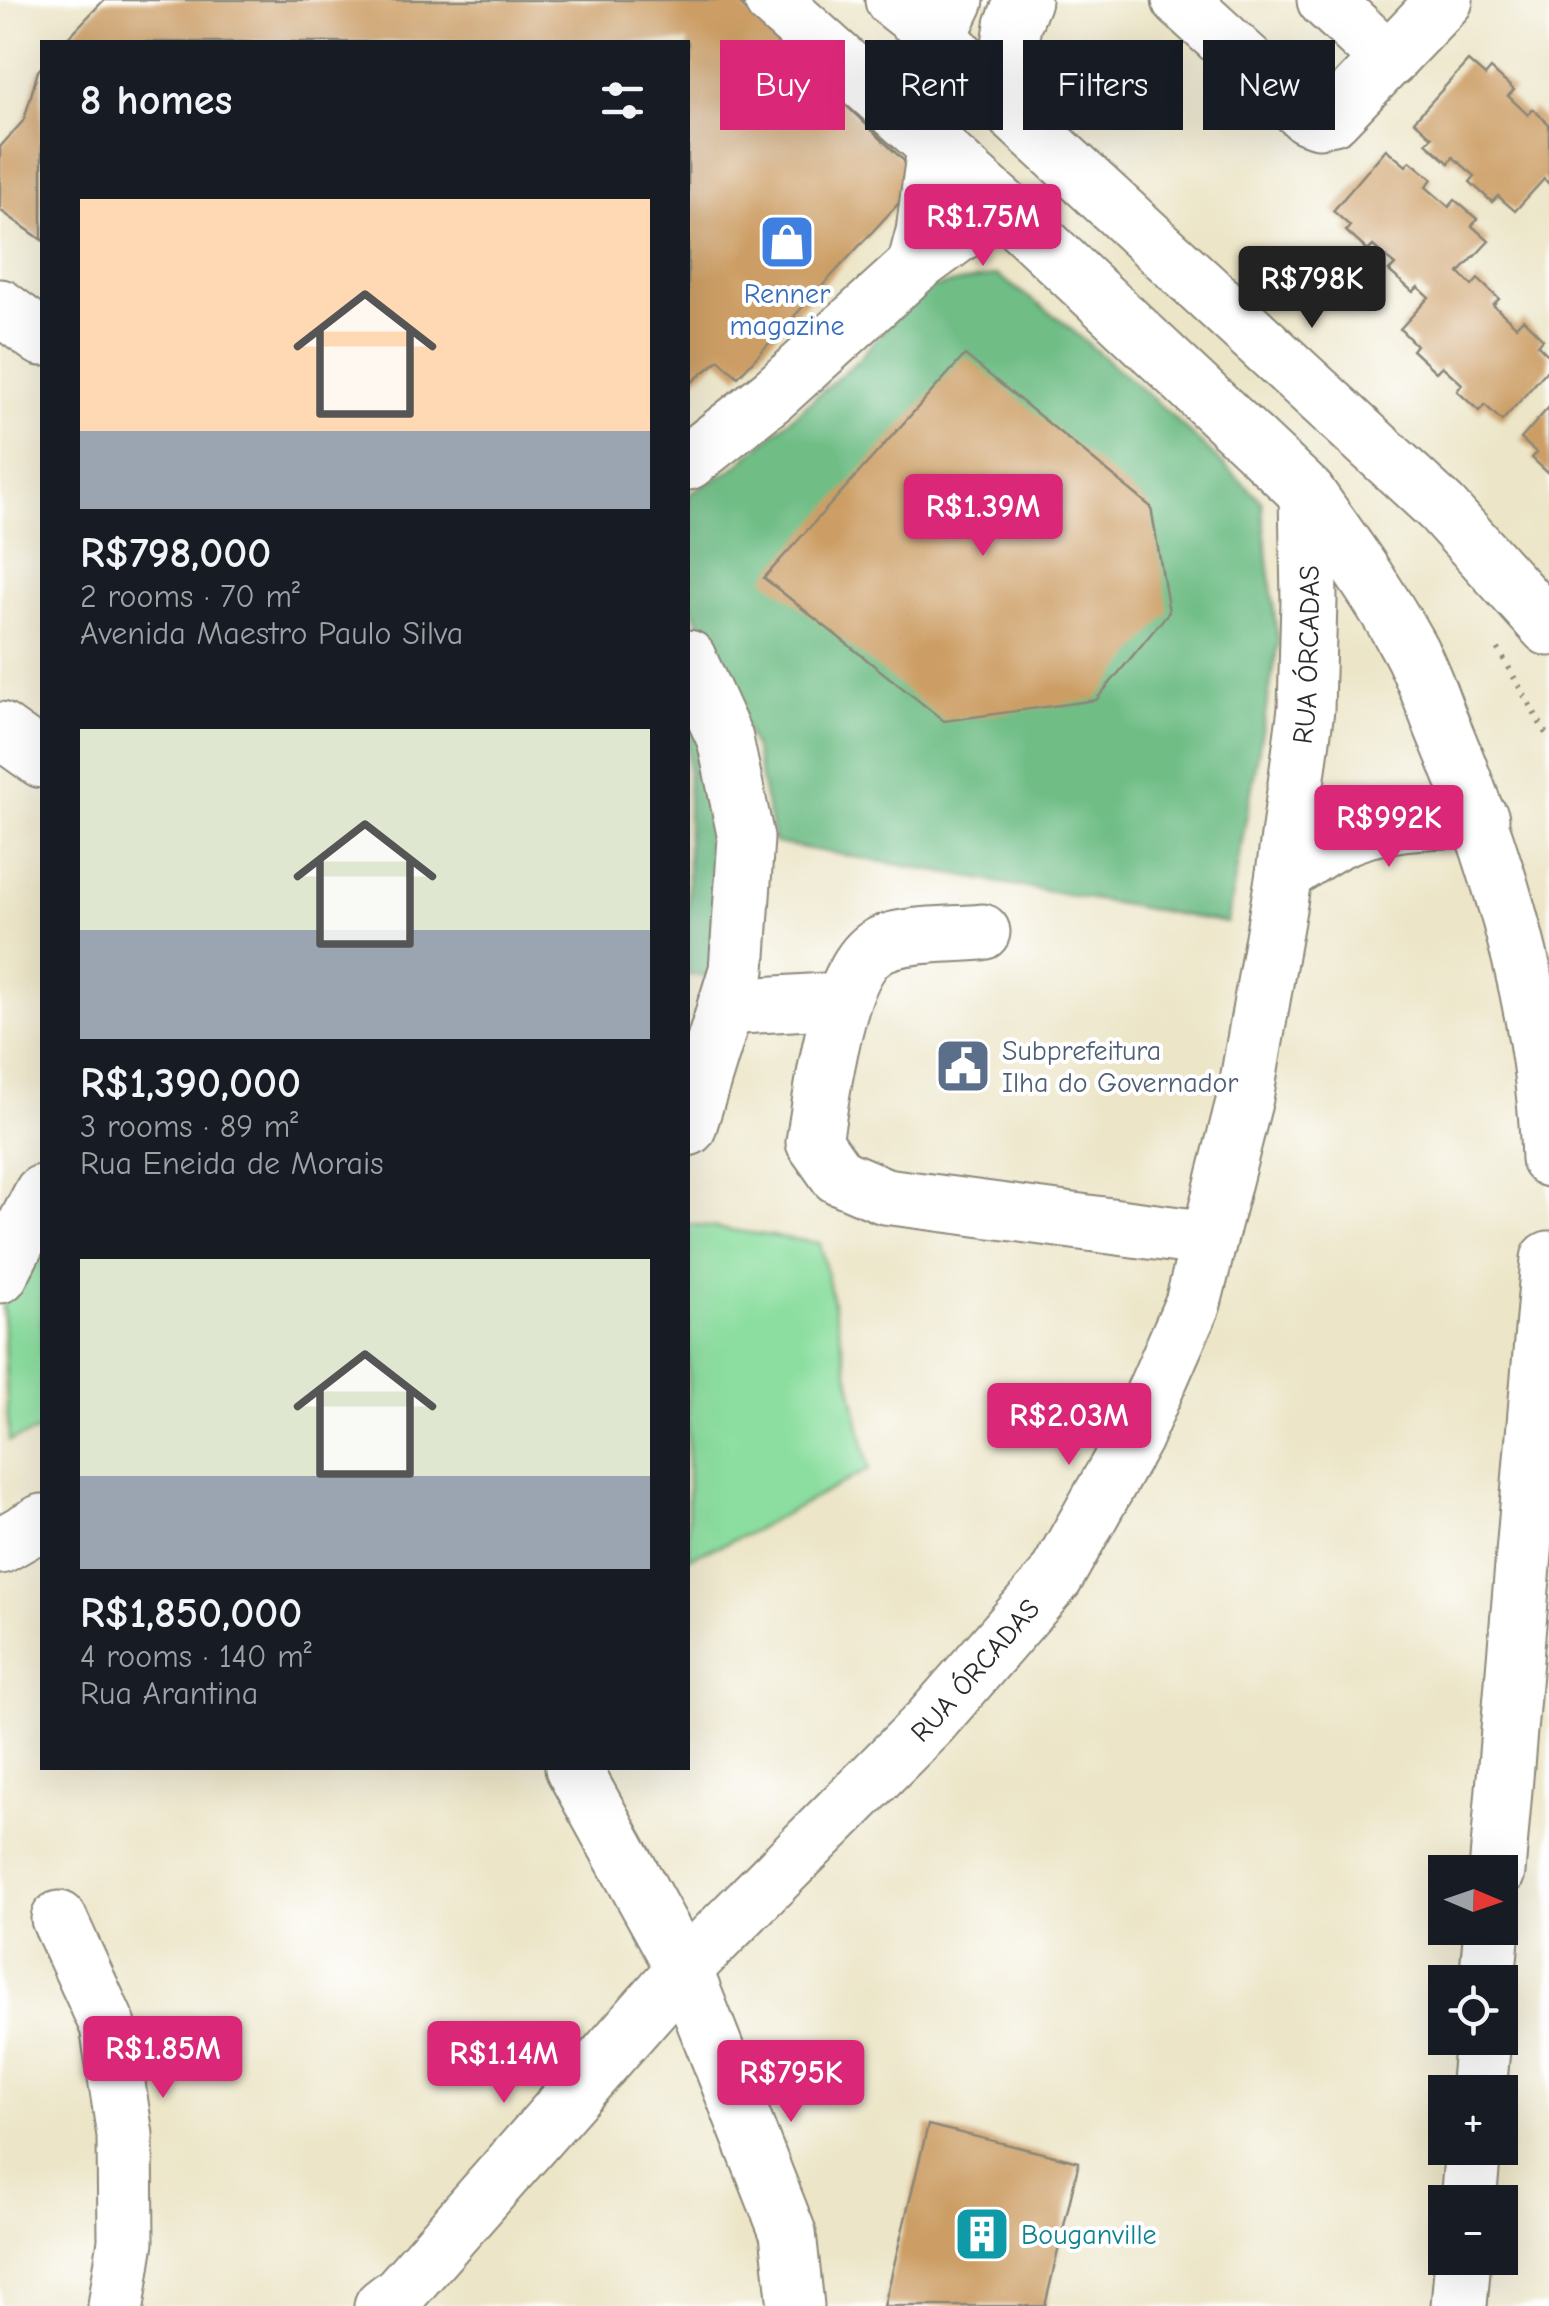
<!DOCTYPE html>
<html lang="en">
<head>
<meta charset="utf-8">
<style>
	:root { --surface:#171b24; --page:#20242c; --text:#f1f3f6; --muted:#9ea1a6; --accent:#db2777 }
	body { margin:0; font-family:"Comic Neue",sans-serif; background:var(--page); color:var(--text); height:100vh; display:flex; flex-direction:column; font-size:38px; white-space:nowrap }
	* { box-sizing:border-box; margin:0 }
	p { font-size:32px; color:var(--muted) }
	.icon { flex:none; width:55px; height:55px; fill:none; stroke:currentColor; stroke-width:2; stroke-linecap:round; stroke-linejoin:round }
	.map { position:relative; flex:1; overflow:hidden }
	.details { position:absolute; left:40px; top:40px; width:650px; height:1730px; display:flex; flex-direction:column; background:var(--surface); border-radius:0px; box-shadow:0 10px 40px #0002 }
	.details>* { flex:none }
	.top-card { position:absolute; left:720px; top:40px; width:678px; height:90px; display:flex; gap:20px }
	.needle { width:65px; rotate:92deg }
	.fabs { position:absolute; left:1428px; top:1855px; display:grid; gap:20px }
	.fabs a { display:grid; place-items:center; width:90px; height:90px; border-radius:0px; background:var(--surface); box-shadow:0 10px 40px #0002; font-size:50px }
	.price { position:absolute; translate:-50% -85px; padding:0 22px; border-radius:10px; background:var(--accent); color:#fff; font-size:32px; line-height:65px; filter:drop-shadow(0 2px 5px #0008) }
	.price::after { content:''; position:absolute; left:50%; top:60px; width:30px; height:22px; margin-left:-15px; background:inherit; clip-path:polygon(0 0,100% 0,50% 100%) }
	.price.current { background:#222; color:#fff }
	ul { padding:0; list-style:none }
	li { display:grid; align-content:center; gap:20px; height:530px; padding:0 40px }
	li span { display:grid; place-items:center; height:310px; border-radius:0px; color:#555 }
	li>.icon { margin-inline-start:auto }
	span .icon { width:180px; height:180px; fill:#fffc; stroke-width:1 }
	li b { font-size:42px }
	h2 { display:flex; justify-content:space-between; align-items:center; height:120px; padding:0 40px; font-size:42px }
	.chip { padding:0 35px; border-radius:0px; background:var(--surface); box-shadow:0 10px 40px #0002; font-size:35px; line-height:90px }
	.chip.current { background:var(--accent); color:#fff }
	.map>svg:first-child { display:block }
</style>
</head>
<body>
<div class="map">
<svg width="1549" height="2306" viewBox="0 0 1549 2306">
	<rect width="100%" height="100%" fill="#fff"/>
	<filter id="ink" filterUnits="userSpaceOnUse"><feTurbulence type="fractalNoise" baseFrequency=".01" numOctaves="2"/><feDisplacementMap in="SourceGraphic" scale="20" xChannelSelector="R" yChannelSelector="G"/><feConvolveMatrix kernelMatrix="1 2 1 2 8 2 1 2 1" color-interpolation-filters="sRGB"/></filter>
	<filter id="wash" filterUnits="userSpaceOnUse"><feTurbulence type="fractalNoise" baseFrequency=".0048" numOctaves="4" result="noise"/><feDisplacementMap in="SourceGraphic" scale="40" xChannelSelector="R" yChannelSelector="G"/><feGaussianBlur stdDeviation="2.25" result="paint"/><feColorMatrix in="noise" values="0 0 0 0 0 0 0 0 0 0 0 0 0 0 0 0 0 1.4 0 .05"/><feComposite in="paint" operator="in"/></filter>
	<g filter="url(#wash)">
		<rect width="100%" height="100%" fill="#ece5c7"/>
		<path fill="#8bde9f" stroke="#5b8465" stroke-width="2.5" d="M688,1224L820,1243L869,1469L743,1536L688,1558Z
			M42,1233V1430L9,1441L2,1290Z"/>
		<path fill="#70bd86" stroke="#4e7458" stroke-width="2.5" d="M997,275L1059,319L1161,406L1261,500L1278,644L1227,923L775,843L754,748L688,597V495L733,469L857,361L919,290Z
			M688,693L725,847L714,976L688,975Z"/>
		<g id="blocks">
			<path fill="#cc9e65" d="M104,0H736L922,178L738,377L719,360L688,385V42H64Z
				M1468,61L1485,76L1491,69L1514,90L1508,96L1528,115L1533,109L1549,124V184L1544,179L1515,211L1498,196L1492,202L1470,182L1475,176L1453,157L1449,163L1426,143L1432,137L1414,121Z
				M42,66V240L0,210V147L24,120L38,71Z
				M1386,149L1406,166L1410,161L1432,179L1426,187L1449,207L1455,200L1477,219L1472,226L1489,241L1459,273L1472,286L1478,279L1499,299L1493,305L1516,326L1523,319L1543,339L1538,345L1549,356V368L1502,421L1485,405L1479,411L1457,391L1462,384L1442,366L1436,372L1412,350L1416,345L1400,329L1429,297L1418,287L1413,292L1389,271L1395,265L1373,246L1368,251L1346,231L1350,226L1333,211Z
				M965,355L1151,507L1169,612L1096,700L944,721L764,578Z
				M1549,407V474L1532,458L1537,453L1521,439Z
				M928,2125L1079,2162L1045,2306H884Z"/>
		</g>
	</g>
	<g filter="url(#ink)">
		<use href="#blocks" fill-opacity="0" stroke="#8c8879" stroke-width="2.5"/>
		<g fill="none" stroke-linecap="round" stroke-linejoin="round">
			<g stroke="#8c8879" stroke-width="59">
				<g id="minor">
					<path d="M1180,0L1307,116L1318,120L1333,117L1445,0"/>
					<path d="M1325,0L1389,60"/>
					<path d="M1001,102L1013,25L1023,0"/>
					<path d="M915,266L924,232L935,147L931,86L939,36L956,0"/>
					<path d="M0,307L42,338"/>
					<path d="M688,462L774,394L915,266L1000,204"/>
					<path d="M688,658L725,739L746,838L737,970L688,1128"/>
					<path d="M0,730L42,760"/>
					<path d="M1284,874C1302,863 1320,849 1339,840C1383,820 1433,820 1481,819"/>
					<path d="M982,932C954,935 907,933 882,944C836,964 822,1095 814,1142L838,1176L885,1196L1209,1239"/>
					<path d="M725,1007L842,1000"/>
					<path d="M0,1275L42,1193"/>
					<path d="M0,1546L42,1522"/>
					<path d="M573,1768L684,1969L788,2233L796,2306"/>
					<path d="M59,1919L108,2026L125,2135L126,2241L116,2306"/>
					<path id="s1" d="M382,2306L400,2292L684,1969L930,1722L1055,1578L1134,1438L1193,1303L1245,1098L1284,874L1306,709L1309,600L1307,493"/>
				</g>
			</g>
			<g stroke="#8c8879" stroke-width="59">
				<path id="major" d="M772,0L1000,204L1307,493C1342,542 1379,593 1408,646C1424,674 1434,708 1447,738C1502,871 1544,1014 1549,1159
					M893,0L939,36L1001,102L1442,509L1549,628
					M1497,1872L1549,1259
					M1487,1982L1492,1928
					M1478,2092L1483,2038
					M1468,2202L1473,2148
					M1459,2306L1463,2258"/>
			</g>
			<path stroke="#8c8879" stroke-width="6" stroke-dasharray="2.5 8" stroke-linecap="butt" d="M1498,649L1549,739"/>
			<use href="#minor" stroke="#fff" stroke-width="55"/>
			<use href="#major" stroke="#fff" stroke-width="55"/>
		</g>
	</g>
	<defs>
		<g id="shop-square" transform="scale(2.875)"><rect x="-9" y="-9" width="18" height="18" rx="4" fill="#3f7fe0" stroke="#fff"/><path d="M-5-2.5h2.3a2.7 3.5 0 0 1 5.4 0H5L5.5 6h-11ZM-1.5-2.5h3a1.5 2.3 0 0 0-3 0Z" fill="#fff"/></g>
		<g id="civic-square" transform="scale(2.875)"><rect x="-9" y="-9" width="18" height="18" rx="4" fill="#5c6f8a" stroke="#fff"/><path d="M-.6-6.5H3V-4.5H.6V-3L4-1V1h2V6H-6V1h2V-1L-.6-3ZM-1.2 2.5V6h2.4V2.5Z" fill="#fff"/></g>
		<g id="building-square" transform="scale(2.875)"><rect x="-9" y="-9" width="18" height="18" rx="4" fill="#0f9aa8" stroke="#fff"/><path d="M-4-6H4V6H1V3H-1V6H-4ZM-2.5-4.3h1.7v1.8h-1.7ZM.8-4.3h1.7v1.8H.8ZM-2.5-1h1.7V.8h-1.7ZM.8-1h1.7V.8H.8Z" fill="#fff"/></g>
	</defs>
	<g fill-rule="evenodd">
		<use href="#shop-square" x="787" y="242"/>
		<use href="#civic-square" x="963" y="1066"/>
		<use href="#building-square" x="982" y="2234"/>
	</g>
	<g text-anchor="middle" stroke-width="8" stroke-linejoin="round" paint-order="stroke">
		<g font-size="28" fill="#366cbe" stroke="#fff">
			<text x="787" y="303">Renner<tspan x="787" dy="32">magazine</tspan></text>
		</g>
		<g font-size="28" fill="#2b2b2b" stroke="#fff">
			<text dy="10" stroke="none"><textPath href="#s1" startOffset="1960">RUA ÓRCADAS</textPath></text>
			<text dy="10" stroke="none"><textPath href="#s1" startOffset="870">RUA ÓRCADAS</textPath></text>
		</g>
		<g font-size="28" fill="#4e5e75" stroke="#fff" text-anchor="start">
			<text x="1002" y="1060">Subprefeitura<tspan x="1002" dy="32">Ilha do Governador</tspan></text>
		</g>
		<g font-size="28" fill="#0d838f" stroke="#fff" text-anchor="start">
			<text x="1021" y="2244">Bouganville</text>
		</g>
	</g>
</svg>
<div class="fabs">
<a><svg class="needle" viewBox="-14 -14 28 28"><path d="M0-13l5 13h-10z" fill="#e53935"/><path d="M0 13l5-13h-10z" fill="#9ea1a6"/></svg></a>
<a><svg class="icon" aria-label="locate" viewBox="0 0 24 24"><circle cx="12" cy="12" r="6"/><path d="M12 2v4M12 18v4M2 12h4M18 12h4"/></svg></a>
<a>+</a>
<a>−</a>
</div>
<b class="price" style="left:983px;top:269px">R$1.75M</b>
<b class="price current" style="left:1312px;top:331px">R$798K</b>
<b class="price" style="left:983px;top:559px">R$1.39M</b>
<b class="price" style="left:1389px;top:870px">R$992K</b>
<b class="price" style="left:1069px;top:1468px">R$2.03M</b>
<b class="price" style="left:163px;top:2101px">R$1.85M</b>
<b class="price" style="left:504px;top:2106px">R$1.14M</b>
<b class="price" style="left:791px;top:2125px">R$795K</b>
<div class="top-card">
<a class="chip current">Buy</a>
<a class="chip">Rent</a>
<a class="chip">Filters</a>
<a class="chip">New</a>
</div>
<section class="details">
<h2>8 homes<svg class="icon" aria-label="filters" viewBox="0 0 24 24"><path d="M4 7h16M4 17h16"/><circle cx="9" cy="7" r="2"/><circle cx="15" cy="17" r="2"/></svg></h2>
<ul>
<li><span style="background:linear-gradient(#ffd9b3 75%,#9aa5b1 0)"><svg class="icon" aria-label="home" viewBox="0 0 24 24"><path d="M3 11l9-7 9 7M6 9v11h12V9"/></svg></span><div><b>R$798,000</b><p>2 rooms · 70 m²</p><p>Avenida Maestro Paulo Silva</p></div></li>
<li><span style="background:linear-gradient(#dfe7d0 65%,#9aa5b1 0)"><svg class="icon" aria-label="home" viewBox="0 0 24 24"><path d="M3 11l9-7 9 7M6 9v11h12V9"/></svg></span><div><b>R$1,390,000</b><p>3 rooms · 89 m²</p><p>Rua Eneida de Morais</p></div></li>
<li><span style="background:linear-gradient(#dfe7d0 70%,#9aa5b1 0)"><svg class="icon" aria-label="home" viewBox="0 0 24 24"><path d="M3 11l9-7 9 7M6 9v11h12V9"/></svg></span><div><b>R$1,850,000</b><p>4 rooms · 140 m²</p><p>Rua Arantina</p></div></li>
</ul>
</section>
</div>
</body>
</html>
